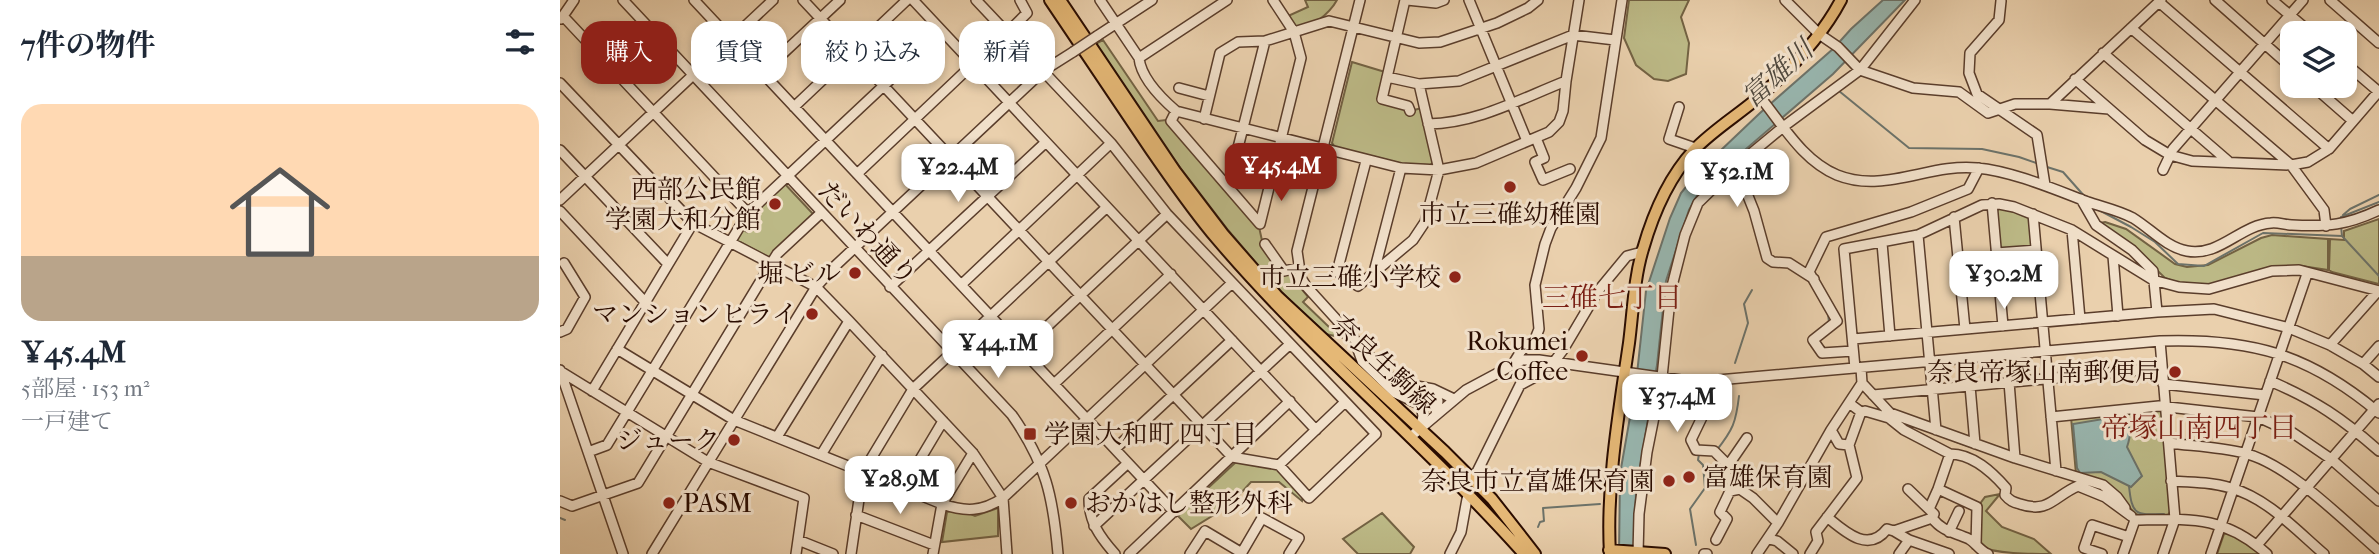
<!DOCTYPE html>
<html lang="ja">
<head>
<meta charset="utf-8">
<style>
	:root { --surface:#fff; --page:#f6f6f7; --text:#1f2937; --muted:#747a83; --accent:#8f2418 }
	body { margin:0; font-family:"IM FELL French Canon","Noto Serif JP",serif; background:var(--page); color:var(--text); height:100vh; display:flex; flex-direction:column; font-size:26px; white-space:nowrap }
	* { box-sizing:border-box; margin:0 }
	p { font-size:23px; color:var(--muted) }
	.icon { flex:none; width:38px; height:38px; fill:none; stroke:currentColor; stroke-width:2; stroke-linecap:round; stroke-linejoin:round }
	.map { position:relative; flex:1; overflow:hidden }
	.side { display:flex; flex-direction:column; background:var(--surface); width:560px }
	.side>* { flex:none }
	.hud { position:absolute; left:21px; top:21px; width:665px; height:63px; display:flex; gap:14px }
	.buttons { position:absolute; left:1720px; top:21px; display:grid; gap:14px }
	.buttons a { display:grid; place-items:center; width:77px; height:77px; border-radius:14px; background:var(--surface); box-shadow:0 4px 10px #0003; font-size:35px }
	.price { position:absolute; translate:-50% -60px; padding:0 16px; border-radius:14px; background:#fff; color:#222; font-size:23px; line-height:46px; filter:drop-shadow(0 2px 4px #0008) }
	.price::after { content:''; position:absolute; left:50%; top:42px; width:21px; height:16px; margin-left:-10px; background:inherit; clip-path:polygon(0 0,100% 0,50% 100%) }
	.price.on { background:var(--accent); color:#fff }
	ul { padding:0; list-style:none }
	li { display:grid; align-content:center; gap:14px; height:371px; padding:0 21px }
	li span { display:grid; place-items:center; height:217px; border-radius:21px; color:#555 }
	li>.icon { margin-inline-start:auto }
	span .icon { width:126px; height:126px; fill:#fffc; stroke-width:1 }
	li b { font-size:30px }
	h2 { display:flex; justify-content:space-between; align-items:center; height:84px; padding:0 21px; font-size:30px }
	.tag { padding:0 24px; border-radius:21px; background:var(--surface); box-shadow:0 4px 10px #0003; font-size:24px; line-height:63px }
	.tag.on { background:var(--accent); color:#fff }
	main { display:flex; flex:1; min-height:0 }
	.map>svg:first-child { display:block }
</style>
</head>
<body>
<main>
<section class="side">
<h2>7件の物件<svg class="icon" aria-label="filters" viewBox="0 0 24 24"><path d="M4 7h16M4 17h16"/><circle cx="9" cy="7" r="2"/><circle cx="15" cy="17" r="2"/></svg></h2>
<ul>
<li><span style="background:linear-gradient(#ffd9b3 70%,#b9a48a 0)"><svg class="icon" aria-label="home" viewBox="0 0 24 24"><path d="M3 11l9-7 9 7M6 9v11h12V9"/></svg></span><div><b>¥45.4M</b><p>5部屋 · 153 m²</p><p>一戸建て</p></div></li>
</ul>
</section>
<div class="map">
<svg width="1819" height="554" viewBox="0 0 1819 554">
	<rect width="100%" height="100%" fill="#ead0ad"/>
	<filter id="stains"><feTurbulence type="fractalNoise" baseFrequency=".00286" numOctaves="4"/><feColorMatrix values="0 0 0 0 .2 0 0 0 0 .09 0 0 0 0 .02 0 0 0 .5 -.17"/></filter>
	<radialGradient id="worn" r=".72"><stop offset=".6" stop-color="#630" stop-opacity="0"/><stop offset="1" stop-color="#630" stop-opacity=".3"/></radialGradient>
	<path fill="#bcb986" stroke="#736243" stroke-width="2" d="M745,0H777C771,11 748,34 735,26C733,25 729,18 728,16L748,7Z
		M1069,0H1129L1121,17L1129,43L1126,74L1108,81L1094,79L1076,65L1064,38Z
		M543,40L598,121L606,120L699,227L703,245L723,273L733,271L740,287L748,297L743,302L770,328L774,325L784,338L761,333L713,283L668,230L612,157L536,44Z
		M792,62L825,72L819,102L846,108L848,112L861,108L874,162L870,165L843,164L775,147L772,143Z
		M224,183L254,215L210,258L178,241L176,238L182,229L187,232L189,228L184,226L189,216Z
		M1440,208L1466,215L1470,218L1472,248L1439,251L1435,212Z
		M1819,219V284L1772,272L1769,270L1770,239L1784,240V231Z
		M1545,222L1566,229L1615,264L1627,267L1648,265L1701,238L1712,235L1768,239V270L1742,266L1652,284H1621L1605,278L1574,248L1539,223Z
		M1599,409L1602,413L1611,510L1608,515L1580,516L1574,513L1562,497L1516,474L1511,417Z
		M676,462L716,468L743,496L742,501L719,482H691L670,505L631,529L618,516Z
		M1440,494L1426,511L1442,527L1474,539L1491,554C1470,554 1435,554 1419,546V505L1425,497Z
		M438,508V536L382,542L387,512L398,509L415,516Z
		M822,513L854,547L850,554H798L783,539Z
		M1669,532L1701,554H1657L1664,534Z"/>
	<path fill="#98b6af" stroke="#6c7269" stroke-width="2" d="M1323,0H1345L1273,74L1142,187L1129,210L1106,281L1097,365L1076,492L1074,554H1059L1060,474L1076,383L1086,291L1110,218L1121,193L1138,172L1200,113L1274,48L1291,29Z
		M1561,416C1571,427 1572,432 1567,447L1582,476L1571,487L1541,472L1520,473L1517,468L1513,424Z"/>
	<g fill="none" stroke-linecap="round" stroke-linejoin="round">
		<path stroke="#6c7269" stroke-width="2" d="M1279,91L1349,148L1422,149L1459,157L1479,164
			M1487,167L1503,172L1526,198
			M1537,209L1571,227L1595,242L1618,264L1644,266L1703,233L1782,236L1781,226
			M1783,215L1790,209L1819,195
			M1781,220V217L1819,202
			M1782,236L1819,276
			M1249,281L1260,300
			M1260,329L1269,322L1268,314
			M1175,363L1188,323L1184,304L1192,290
			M1306,394L1322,411
			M1394,441L1419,450
			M1156,451C1173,430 1176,422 1179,396
			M1460,464L1512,480
			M1569,486C1572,516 1576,515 1604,514
			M0,518L5,520
			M978,527L980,522L984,521L983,508L1040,504
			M1136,545L1130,509L1145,488L1143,465L1138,460L1139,454"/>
		<g stroke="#5a3d2b" stroke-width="12">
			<path id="minor" d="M63,0L452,415C486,464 493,496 498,554
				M134,0L614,512
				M243,0L672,457L719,465L784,403
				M353,0L756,430
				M416,0L551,143L607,214L816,434L749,498L719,465
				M540,0L579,58C581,78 601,98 616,111L841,168L879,170L916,163L989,132L999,122L1003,111L1006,81L1019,0
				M800,0L737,251L741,278L746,286L826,374L840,383L873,389L894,399
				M845,0L822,99L848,106L850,111
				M847,0L876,3L884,0
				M909,0L967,141
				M1225,0L1259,34L1278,47L1300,70L1353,88L1399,92L1428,113L1455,104H1490
				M1655,0L1732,68
				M1712,0L1751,33
				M1770,0L1819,43
				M1441,1L1439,20L1410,53L1409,73L1417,94L1477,135L1485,185
				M1599,2L1769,149
				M3,16L188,213
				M1,19L14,0
				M1571,28L1731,165L1764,210L1766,226
				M447,33L467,13L460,0
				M537,36L592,0
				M1543,53L1668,161
				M579,58L667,0
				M1785,63L1819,92
				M202,73L280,0
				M827,77L859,84L899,81L1013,35L1055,40
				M1515,79L1585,140L1610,155L1632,161L1731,165L1748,162L1769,149L1819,91
				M0,83L133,223L256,287L289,321L413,453L443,498L447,554
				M1753,86L1793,121
				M619,88L649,96
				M1200,97C1223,125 1242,160 1277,175C1324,194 1370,163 1417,168C1452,171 1496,190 1528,202C1543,207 1560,211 1573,218C1591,229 1606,247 1627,251C1660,257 1680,225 1711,223C1718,222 1725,225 1732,225C1768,227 1787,225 1819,210
				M234,107L347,0
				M1119,107L1109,139L1135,148
				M1549,109L1490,104L1601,0
				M616,111L611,121L700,224L741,58L734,32L713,0
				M644,119L660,53L678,42L705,41L769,21L859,43L880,42L937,23L968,8L978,0
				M868,124C918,123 960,99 1006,81
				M976,138L984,158L975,162L983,180L1010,169
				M0,150L108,264
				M806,161L777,272L798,286L853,240L865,222L879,170L859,84
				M1603,170L1613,149L1743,0
				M297,174L413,64
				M668,187L705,41
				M1521,199L1536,225L1572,250L1593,271L1597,312
				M0,200L213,0
				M1432,203L1443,326
				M0,211L85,302
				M1473,214L1496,471
				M1394,217L1405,329
				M1512,230L1520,319
				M1358,235L1376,430
				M1322,243L1330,336
				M705,244L724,271L738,268
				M1436,253L1476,250
				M1553,256L1558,316
				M814,272L841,168
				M1254,279L1229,263L1213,262L1207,258L1194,211L1176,166L1223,127L1300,70L1355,0
				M401,285L551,143
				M330,287L486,142
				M0,332L7,329L25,297L4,263
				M1293,339L1597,312L1654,309L1729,328L1770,345L1803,364L1819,377
				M1600,341L1615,519L1603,554
				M796,344L802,361L835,393L861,405L863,416L860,429
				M1770,345L1818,291
				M57,349L174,420L382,504C405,512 422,512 443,498L672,283
				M462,350L607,214
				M1293,351L1262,353L1253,340L1277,321L1249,272L1266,237L1351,212L1408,189L1419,168
				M953,364L961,351L975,339L979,329L975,285L985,244L991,228L1016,188L1041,138L1062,0
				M1803,364L1819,346
				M1295,368L1284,249L1358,235L1422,205L1439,204L1454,207L1512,230L1593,280L1619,287L1649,289L1712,271L1739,270L1819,291
				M1301,368L1302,383L1330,413L1455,458L1543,485L1557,497L1565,508
				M0,370L63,554
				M0,371L148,462L244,498L236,554
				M1160,380L1131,440L1136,450L1154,451L1168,465
				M1710,381C1755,400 1783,419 1819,451
				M1449,382L1455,458
				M494,384L611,274
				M1603,384L1705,395
				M1410,386L1415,444
				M873,389L878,401L876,415
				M32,391L133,223
				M1313,395L1602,368
				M1289,403L1301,412L1305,411L1329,418L1344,430L1390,454C1413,454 1432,472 1446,488L1445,495C1450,501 1453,502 1460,504C1489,514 1494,496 1518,486L1545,497L1571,516
				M1491,417L1599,406L1698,417L1733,433L1771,459L1819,501
				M855,433L906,390L962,360H979L1135,382L1600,341C1691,338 1749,354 1819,413
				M217,437L289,321
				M1609,443C1633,446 1660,447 1684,453C1729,464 1784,521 1819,551
				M1289,445L1301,412
				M555,449L672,340
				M28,452L47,445L188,213L382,31
				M261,455L322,355
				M916,474L960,385L988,370L1003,350L1038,291L1067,256L1082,252
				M1611,481C1631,482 1651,482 1671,488C1707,498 1736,530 1764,554
				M343,488L383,421
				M1180,489L1166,476L1165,470L1187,438
				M1348,489L1374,514L1372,518C1383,532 1394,532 1409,539C1416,543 1420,551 1428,554
				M1378,489L1417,507L1416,545
				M0,501L12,506L78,483L217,254L261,213
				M1369,509L1378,489L1390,454
				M296,515L374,545
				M1267,517C1284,531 1308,554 1327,529L1334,531
				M1372,518L1334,531L1349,540L1389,554
				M534,526L729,345
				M1389,532L1399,511
				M1209,539L1217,541L1233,554
				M238,540L273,554
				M1156,540L1167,519L1160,512L1170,491L1180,489L1193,498L1218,523
				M1697,545L1819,404
				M92,554L256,287L274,267L483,71L513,52
				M291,554L303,472L353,389L547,207
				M373,554L382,504L413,453
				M555,554C540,537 529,522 529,499L568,463
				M569,554L730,401
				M630,554L645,531L682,553
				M681,554L702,518L739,538L729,554
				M890,554L901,532L907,499
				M1078,554L1079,514L1087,452L1102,377L1111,290L1125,235L1138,203L1176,166
				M1144,554H1147
				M1197,554L1218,523L1271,430L1302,383
				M1250,554L1258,541L1256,532L1297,478L1289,445L1279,444L1271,430
				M1339,554L1349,540
				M1542,554L1524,548L1532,525L1569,537
				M1563,554L1575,520C1630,519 1663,515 1707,554
				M1651,554L1747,274"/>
		</g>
		<g stroke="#2a0c00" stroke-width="14">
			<path id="major" d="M490,0C524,50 557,100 591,150C612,180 633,211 657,239C752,351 866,444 964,554
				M500,0L615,171L663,234L718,297L885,452L932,499L975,554
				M1049,550L1105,554
				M1050,554C1046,484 1059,412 1069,343C1073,312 1074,278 1083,249C1093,214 1109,177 1134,150C1153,130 1178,115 1199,97C1231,69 1261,38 1281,0"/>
		</g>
		<use href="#minor" stroke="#f1e0ca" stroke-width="9"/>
		<use href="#major" stroke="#e5b876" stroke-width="10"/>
		<g stroke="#5a3d2b" stroke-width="12" stroke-linecap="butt">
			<path id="minor-bridge" d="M513,52L537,36"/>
		</g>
		<use href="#minor-bridge" stroke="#f1e0ca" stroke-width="9"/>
	</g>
	<g fill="#8f2418" stroke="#f1e0ca" stroke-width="2.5">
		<circle cx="950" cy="187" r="7"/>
		<circle cx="215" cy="204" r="7"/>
		<circle cx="295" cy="273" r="7"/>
		<circle cx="895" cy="277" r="7"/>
		<circle cx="252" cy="314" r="7"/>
		<circle cx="1022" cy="356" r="7"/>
		<circle cx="1615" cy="372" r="7"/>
		<rect x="463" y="427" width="14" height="14" rx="3.5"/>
		<circle cx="174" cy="440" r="7"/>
		<circle cx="1129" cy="477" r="7"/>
		<circle cx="1109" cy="481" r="7"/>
		<circle cx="109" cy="503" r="7"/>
		<circle cx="511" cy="503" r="7"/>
	</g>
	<g text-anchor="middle" stroke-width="6" stroke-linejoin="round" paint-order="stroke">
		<g font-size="26" fill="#2a0c00" stroke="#f1e0ca" text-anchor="end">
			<text x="201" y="198">西部公民館<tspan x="201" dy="30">学園大和分館</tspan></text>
			<text x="950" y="223" text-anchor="middle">市立三碓幼稚園</text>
			<text x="281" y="282">堀 ビル</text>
			<text x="881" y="286">市立三碓小学校</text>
			<text x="238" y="323">マンションヒライ</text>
			<text x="1008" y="350">Rokumei<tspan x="1008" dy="30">Coffee</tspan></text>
			<text x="1601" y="381">奈良帝塚山南郵便局</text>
			<text x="484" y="443" text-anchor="start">学園大和町 四丁目</text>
			<text x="160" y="449">ジューク</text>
			<text x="1143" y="486" text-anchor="start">富雄保育園</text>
			<text x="1095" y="490">奈良市立富雄保育園</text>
			<text x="123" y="512" text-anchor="start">PASM</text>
			<text x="525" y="512" text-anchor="start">おかはし整形外科</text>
		</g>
		<g font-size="26" fill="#2a0c00" stroke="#f1e0ca">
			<text transform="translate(308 233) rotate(47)" y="9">だいわ通り</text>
			<text transform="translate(824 364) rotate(43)" y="9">奈良生駒線</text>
		</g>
		<g font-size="28" font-style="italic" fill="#50483d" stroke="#f1e0ca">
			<text transform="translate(1217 73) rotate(-42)" y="10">富雄川</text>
		</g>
		<g font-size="28" fill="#7a1f14" stroke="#f1e0ca">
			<text x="1052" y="307">三碓七丁目</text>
			<text x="1639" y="437">帝塚山南四丁目</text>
		</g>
	</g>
	<rect width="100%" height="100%" filter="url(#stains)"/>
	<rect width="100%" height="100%" fill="url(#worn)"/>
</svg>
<div class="buttons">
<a><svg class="icon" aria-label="layers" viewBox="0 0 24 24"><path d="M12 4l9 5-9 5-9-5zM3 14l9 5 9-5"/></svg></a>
</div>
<b class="price on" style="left:721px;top:203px">¥45.4M</b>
<b class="price" style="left:398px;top:204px">¥22.4M</b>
<b class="price" style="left:1177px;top:209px">¥52.1M</b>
<b class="price" style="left:1444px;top:311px">¥30.2M</b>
<b class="price" style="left:438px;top:380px">¥44.1M</b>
<b class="price" style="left:1117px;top:434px">¥37.4M</b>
<b class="price" style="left:340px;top:516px">¥28.9M</b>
<div class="hud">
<a class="tag on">購入</a>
<a class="tag">賃貸</a>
<a class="tag">絞り込み</a>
<a class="tag">新着</a>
</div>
</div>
</main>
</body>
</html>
